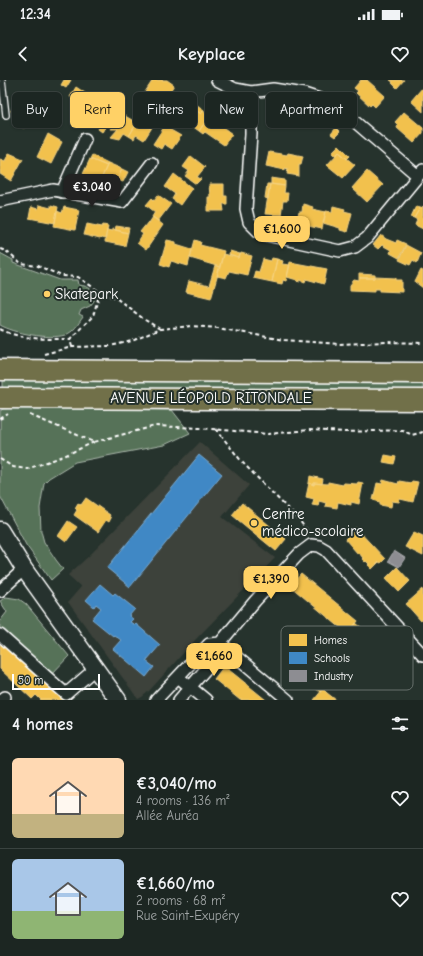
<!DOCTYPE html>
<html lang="en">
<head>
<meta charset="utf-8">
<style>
	:root { --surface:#1c2622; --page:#29322f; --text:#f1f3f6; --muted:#a0a5a5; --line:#3a4340; --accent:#ffd166 }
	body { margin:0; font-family:"Comic Neue",sans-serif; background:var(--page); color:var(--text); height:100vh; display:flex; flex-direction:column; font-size:15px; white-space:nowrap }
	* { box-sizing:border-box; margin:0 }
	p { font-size:13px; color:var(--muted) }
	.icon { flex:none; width:22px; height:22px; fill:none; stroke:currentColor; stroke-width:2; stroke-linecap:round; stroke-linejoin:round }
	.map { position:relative; height:620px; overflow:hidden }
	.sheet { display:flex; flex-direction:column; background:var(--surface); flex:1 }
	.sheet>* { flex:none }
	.banner { position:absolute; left:12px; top:12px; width:399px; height:36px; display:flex; gap:8px }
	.scale { position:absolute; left:12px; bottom:10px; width:88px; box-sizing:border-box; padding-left:4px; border:2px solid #fff; border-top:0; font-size:11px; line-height:14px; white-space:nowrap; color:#fff; -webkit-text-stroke:3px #26332d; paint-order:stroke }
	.price { position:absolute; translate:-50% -34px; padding:0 9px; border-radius:8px; background:var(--accent); color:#111; font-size:13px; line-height:26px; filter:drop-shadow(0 1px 2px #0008) }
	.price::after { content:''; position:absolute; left:50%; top:24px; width:12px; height:9px; margin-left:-6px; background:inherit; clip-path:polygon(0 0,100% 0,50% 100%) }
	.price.selected { background:#222; color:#fff }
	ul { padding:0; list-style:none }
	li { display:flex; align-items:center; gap:12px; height:100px; padding:0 12px }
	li+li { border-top:1px solid var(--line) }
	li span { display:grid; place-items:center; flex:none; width:112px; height:80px; border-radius:6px; color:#555 }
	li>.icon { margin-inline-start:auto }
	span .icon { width:48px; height:48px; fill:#fffc; stroke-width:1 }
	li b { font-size:17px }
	h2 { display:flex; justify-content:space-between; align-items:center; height:48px; padding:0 12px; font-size:17px }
	.tag { padding:0 14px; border-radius:6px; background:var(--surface); box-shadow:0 1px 3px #0004,0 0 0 1px var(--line); font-size:14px; line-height:36px }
	.tag.selected { background:var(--accent); color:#111 }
	.status { display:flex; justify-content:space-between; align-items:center; height:28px; padding:0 20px; background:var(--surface); direction:ltr }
	.status svg { height:11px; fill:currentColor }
	header { display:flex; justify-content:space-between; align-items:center; height:52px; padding:0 12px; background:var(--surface); font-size:18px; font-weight:800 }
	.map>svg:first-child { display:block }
</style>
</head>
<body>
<div class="status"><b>12:34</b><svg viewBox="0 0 49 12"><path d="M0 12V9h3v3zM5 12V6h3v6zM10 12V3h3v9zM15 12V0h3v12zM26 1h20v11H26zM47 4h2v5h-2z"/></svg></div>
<header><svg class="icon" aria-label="back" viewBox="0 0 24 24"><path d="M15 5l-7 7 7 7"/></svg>Keyplace<svg class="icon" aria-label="heart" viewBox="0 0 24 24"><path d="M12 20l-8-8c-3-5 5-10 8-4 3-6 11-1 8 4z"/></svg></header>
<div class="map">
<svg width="423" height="620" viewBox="0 0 423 620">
	<rect width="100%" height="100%" fill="#26332d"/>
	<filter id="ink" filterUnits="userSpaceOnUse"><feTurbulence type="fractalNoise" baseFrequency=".025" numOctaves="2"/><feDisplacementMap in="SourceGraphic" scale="8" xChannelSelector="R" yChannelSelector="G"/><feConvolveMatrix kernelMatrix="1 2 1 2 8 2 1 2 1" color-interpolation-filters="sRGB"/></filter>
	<g filter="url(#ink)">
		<path fill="#3d423b" d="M200,362L249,405L222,437L275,478L196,559L149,611L142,617L138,619L68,522L81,507L68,495L90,475Z"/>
		<path fill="#577258" stroke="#abb8ac" d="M0,173L13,180V183L60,200H78L79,205C89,206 95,210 94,221L90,226L81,230L79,235L83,237C78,244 74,252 65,255C49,260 14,253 0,245Z
			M3,296L423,300V315L3,311Z
			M32,327L172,330L190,353L164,365L75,382L49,398L44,403L40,428L41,451L44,462L56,480L63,489L51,500L26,465L0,416V331L3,329Z
			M6,517L19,519L26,524L69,576L50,596L0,551V541L7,532L0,521Z"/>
		<path fill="#f2c14e" stroke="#f6d483" d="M64,0H71L66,8L61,5Z
			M153,0H167L174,5L168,14L172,17L165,27L145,12Z
			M361,0H367L385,16L375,27L372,24L370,26L356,13L358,11L354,8Z
			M390,0H404L397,8L392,3L393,2Z
			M76,7L94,19L86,32L77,26L79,22L70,17Z
			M423,7V32L411,21Z
			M96,15L112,27L104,40L92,33L91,35L86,32Z
			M186,20L192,24L191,26L201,34L203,31L210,35L199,51L192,46L194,43L184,36L182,39L175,34Z
			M17,22L30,32L39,30L41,40L36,41L37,45L23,48L14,42L18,36L11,31Z
			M193,22L204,30L201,34L191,26Z
			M404,32L423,48V53L414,63L397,48L398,45L395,42Z
			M120,33L137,43L129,56L124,53L120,59L111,57L118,49H110Z
			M142,35L154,43L151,49L138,41Z
			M210,35L225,46L224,48L232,54L224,65L205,52L203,54L199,51Z
			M138,41L151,49L144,60L136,55L134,59L129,56Z
			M102,42L107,45L102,52L98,49Z
			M166,44L170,47L169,49L181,56L172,69L164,64L161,69L153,64Z
			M336,48L340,52L335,57L331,54Z
			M48,54L62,62L51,84L37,77Z
			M339,65L350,76L347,79L339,72L336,76L332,72Z
			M269,72L287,75L288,73L303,76L301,84H299V96L287,94L288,89L285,88V90L266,86Z
			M339,72L355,85L343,98L327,85Z
			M9,73L23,79L11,101L0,94V79L5,81Z
			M92,75L108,83L107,86L90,79Z
			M191,76L205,87L197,97L201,99L196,104L185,96L189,91L183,87Z
			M90,79L107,86L99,104L94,101L95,99L83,94Z
			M108,83L122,89L117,101L113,99L112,101L107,99L106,101L101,99Z
			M122,89L128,92L123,102L117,100Z
			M367,91L383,105L367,122L352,108Z
			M174,94L192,108L180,125L172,119L175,114L165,107Z
			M271,98L285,100V106L271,104Z
			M209,104H224V116H227V124H223L224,131H208V117H210Z
			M267,104H270L268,119L265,118Z
			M270,104L285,106L284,113H288L287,121H283L281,135L265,134Z
			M158,115L171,124L158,141L152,137L155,132L146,125L152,118L154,120Z
			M303,124L313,127L312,129L326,132L322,149L308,146V148L296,145L299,132H302Z
			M39,125L51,128V125L58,127L55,143L29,138L31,127L38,129Z
			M333,126L345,129L344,131L352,133L347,152L340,150V148L323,143L326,131L332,132Z
			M416,126L420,128L414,138L411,137Z
			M423,126V149L415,145L417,140L414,138L420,128H422Z
			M64,127L79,130L75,150L54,146L57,131L62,133Z
			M153,137L163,145L146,170L137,163L143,154L140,152L148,142L149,143Z
			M87,144L102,147L103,145L108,146L105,159L101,158L100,159L84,155Z
			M116,146L129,148L128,153L115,150Z
			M112,149L128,153L125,166L105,162L107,150L112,151Z
			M381,155L386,159L396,163L397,160L406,164L399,178L390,173L391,170L382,165L378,169L373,165Z
			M167,160L176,162V164L192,169L188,186L171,181L169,187L160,184Z
			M195,160L201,162L200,165L224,171L220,187L190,178Z
			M406,165L421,173L417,183L413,180L410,185L399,180Z
			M230,171L240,174L239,178L229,175Z
			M241,173L252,176L247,195L229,191L226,198L217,196L223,174L239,178Z
			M272,178L277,179L272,202L253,198L255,191L259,192L263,179L271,181Z
			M277,179L283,181L282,184L290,185L286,201L283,200L282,204L272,202Z
			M290,182L327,189L324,204L306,199L305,202L300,200V202L297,201V200L287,197Z
			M215,186L220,187L211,218L186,212L189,201L209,206Z
			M421,190L423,191V208L415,202Z
			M359,194L375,195V198H359Z
			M375,197L396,198V200H402V212L380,211V209H375V211L350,210V205L354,200L359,201V198H375Z
			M385,375L396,377L394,384L383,382Z
			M310,396L323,399L322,404L314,403V405L309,403Z
			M383,400L398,404L399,401L411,403L412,401L418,402L413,422L400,419L399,422L392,421L391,427L380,425V422L373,420L377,403L382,404Z
			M328,402L343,405L344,403L357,404L358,402L363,403L359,424L351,422V425L338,422L337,428L325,426L326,423L319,421L318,426L312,425L314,419L306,417L309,403L314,405V403L328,404Z
			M86,418L110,435L109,437L111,438L109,442L106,440L98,452L74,435L77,430L75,428L78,423L81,425Z
			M242,423L286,459L276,471L232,435Z
			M68,441L77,447L66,462L58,456Z
			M355,447L385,479L381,483L379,482L372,489L368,485L369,484L366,481L365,482L362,479L363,478L359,473L358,474L345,459L352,452L351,451Z
			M414,452L423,456V476L405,467Z
			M397,487L410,501L399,512L386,498Z
			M301,494L358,541L348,554L290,506Z
			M423,509V539L421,541L406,524Z
			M356,543L369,554L345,583L332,573Z
			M0,561L26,581L68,620H41L36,615L32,619L0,589Z
			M326,579L339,590L320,612L307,601Z
			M224,586L239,598L266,620H240L214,599Z
			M323,609L327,613L336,620H314Z"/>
		<path fill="#3f88c5" stroke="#79acd6" d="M199,375L222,394L130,507L107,488Z
			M100,504L113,515L115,513L135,529L129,536L133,539L130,542L135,545L136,544L160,565L146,581L154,587L146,597L113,569L121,560L114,555L113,556L92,539L101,528L96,524L94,527L86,520Z"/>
		<path fill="#8d8d92" stroke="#afafb3" d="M394,471L405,478L399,487L388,481Z"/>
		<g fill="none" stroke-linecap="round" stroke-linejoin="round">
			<g stroke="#fff" stroke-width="8">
				<path id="lane" d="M2,0L6,35"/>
			</g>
			<g stroke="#fff" stroke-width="14">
				<path id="street" d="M217,0L235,9L251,12L273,9L304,14L325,21L347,35L418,96
					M251,12V54L246,129L249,142L258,151L266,155L340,171L355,167L367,158L423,90
					M62,112L85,59
					M0,121L53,110L122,122L152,83
					M0,511L24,489
					M0,555L66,614L96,588
					M220,563L288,620
					M178,597L206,620
					M2,620L5,617
					M156,620L209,564L220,563
					M179,620L219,574L220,563L255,521L299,474L311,465L319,466L326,470L423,575"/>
			</g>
			<g stroke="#fff" stroke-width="19">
				<path id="secondary" d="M0,450L24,489L118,620"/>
			</g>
			<g stroke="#fff" stroke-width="23">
				<path id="highway" d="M0,290L423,293
					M0,318L423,320"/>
			</g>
			<path stroke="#fff" stroke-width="2" stroke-dasharray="4 3" stroke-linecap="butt" d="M0,169L6,171L21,184L38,186L62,196L78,197L100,212
				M0,249C21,260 47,259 70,259
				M72,267L70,259L93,236L100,212L116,218L145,240L160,249
				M44,274L72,267L110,266L132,261L160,249L192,246L218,248L284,260L339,264L386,262L423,263
				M30,335L94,362L155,346L200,348L268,354L309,350L346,352L402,350L412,355L423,352
				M0,339L8,334
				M216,349L242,382L299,440L310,454
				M0,379L13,387L27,389L64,376L94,362"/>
			<use href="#lane" stroke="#26332d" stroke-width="5.5"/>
			<use href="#street" stroke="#26332d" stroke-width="11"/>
			<use href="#secondary" stroke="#26332d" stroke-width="16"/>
			<use href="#highway" stroke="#71704a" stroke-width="20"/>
		</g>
	</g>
	<g fill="#ffd166" stroke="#26332d" stroke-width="1.5">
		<circle cx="47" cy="214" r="4"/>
		<circle cx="254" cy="443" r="4"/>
	</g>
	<g text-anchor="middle" stroke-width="4" stroke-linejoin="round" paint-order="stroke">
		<g font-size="15" fill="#fff" stroke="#26332d" text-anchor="start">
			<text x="55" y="219">Skatepark</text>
			<text x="262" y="439">Centre<tspan x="262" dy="17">médico-scolaire</tspan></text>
		</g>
		<g font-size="15" fill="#fff" stroke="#26332d">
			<text x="211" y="323">AVENUE LÉOPOLD RITONDALE</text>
		</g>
	</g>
	<rect x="281" y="546" width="132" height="64" rx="6" fill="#26332d" stroke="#67706c" stroke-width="1"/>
	<rect x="289" y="554" width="18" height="12" fill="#f2c14e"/>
	<rect x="289" y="572" width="18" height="12" fill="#3f88c5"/>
	<rect x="289" y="590" width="18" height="12" fill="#8d8d92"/>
	<g font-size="11" fill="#fff">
		<text x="314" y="564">Homes</text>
		<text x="314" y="582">Schools</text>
		<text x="314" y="600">Industry</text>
	</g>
</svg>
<div class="scale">50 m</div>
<b class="price selected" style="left:92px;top:128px">€3,040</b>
<b class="price" style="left:282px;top:170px">€1,600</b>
<b class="price" style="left:271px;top:520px">€1,390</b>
<b class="price" style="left:214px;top:597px">€1,660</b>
<div class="banner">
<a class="tag">Buy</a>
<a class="tag selected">Rent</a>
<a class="tag">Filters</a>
<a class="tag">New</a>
<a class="tag">Apartment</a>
</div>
</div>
<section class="sheet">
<h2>4 homes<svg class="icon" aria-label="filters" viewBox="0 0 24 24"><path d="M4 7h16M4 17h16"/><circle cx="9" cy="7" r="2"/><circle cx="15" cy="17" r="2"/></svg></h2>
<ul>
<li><span style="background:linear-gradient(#ffd9b3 70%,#c2b280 0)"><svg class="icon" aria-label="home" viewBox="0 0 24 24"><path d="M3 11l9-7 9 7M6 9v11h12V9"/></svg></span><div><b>€3,040/mo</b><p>4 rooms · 136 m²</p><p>Allée Auréa</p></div><svg class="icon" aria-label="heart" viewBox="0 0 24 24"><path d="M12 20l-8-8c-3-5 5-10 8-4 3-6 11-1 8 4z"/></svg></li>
<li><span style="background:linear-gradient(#a9c7e8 65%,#8fb573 0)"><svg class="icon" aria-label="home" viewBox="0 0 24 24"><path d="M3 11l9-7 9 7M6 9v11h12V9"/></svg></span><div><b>€1,660/mo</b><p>2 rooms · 68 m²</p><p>Rue Saint-Exupéry</p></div><svg class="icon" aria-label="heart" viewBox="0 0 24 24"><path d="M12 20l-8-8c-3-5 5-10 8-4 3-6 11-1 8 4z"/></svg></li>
</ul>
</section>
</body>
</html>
